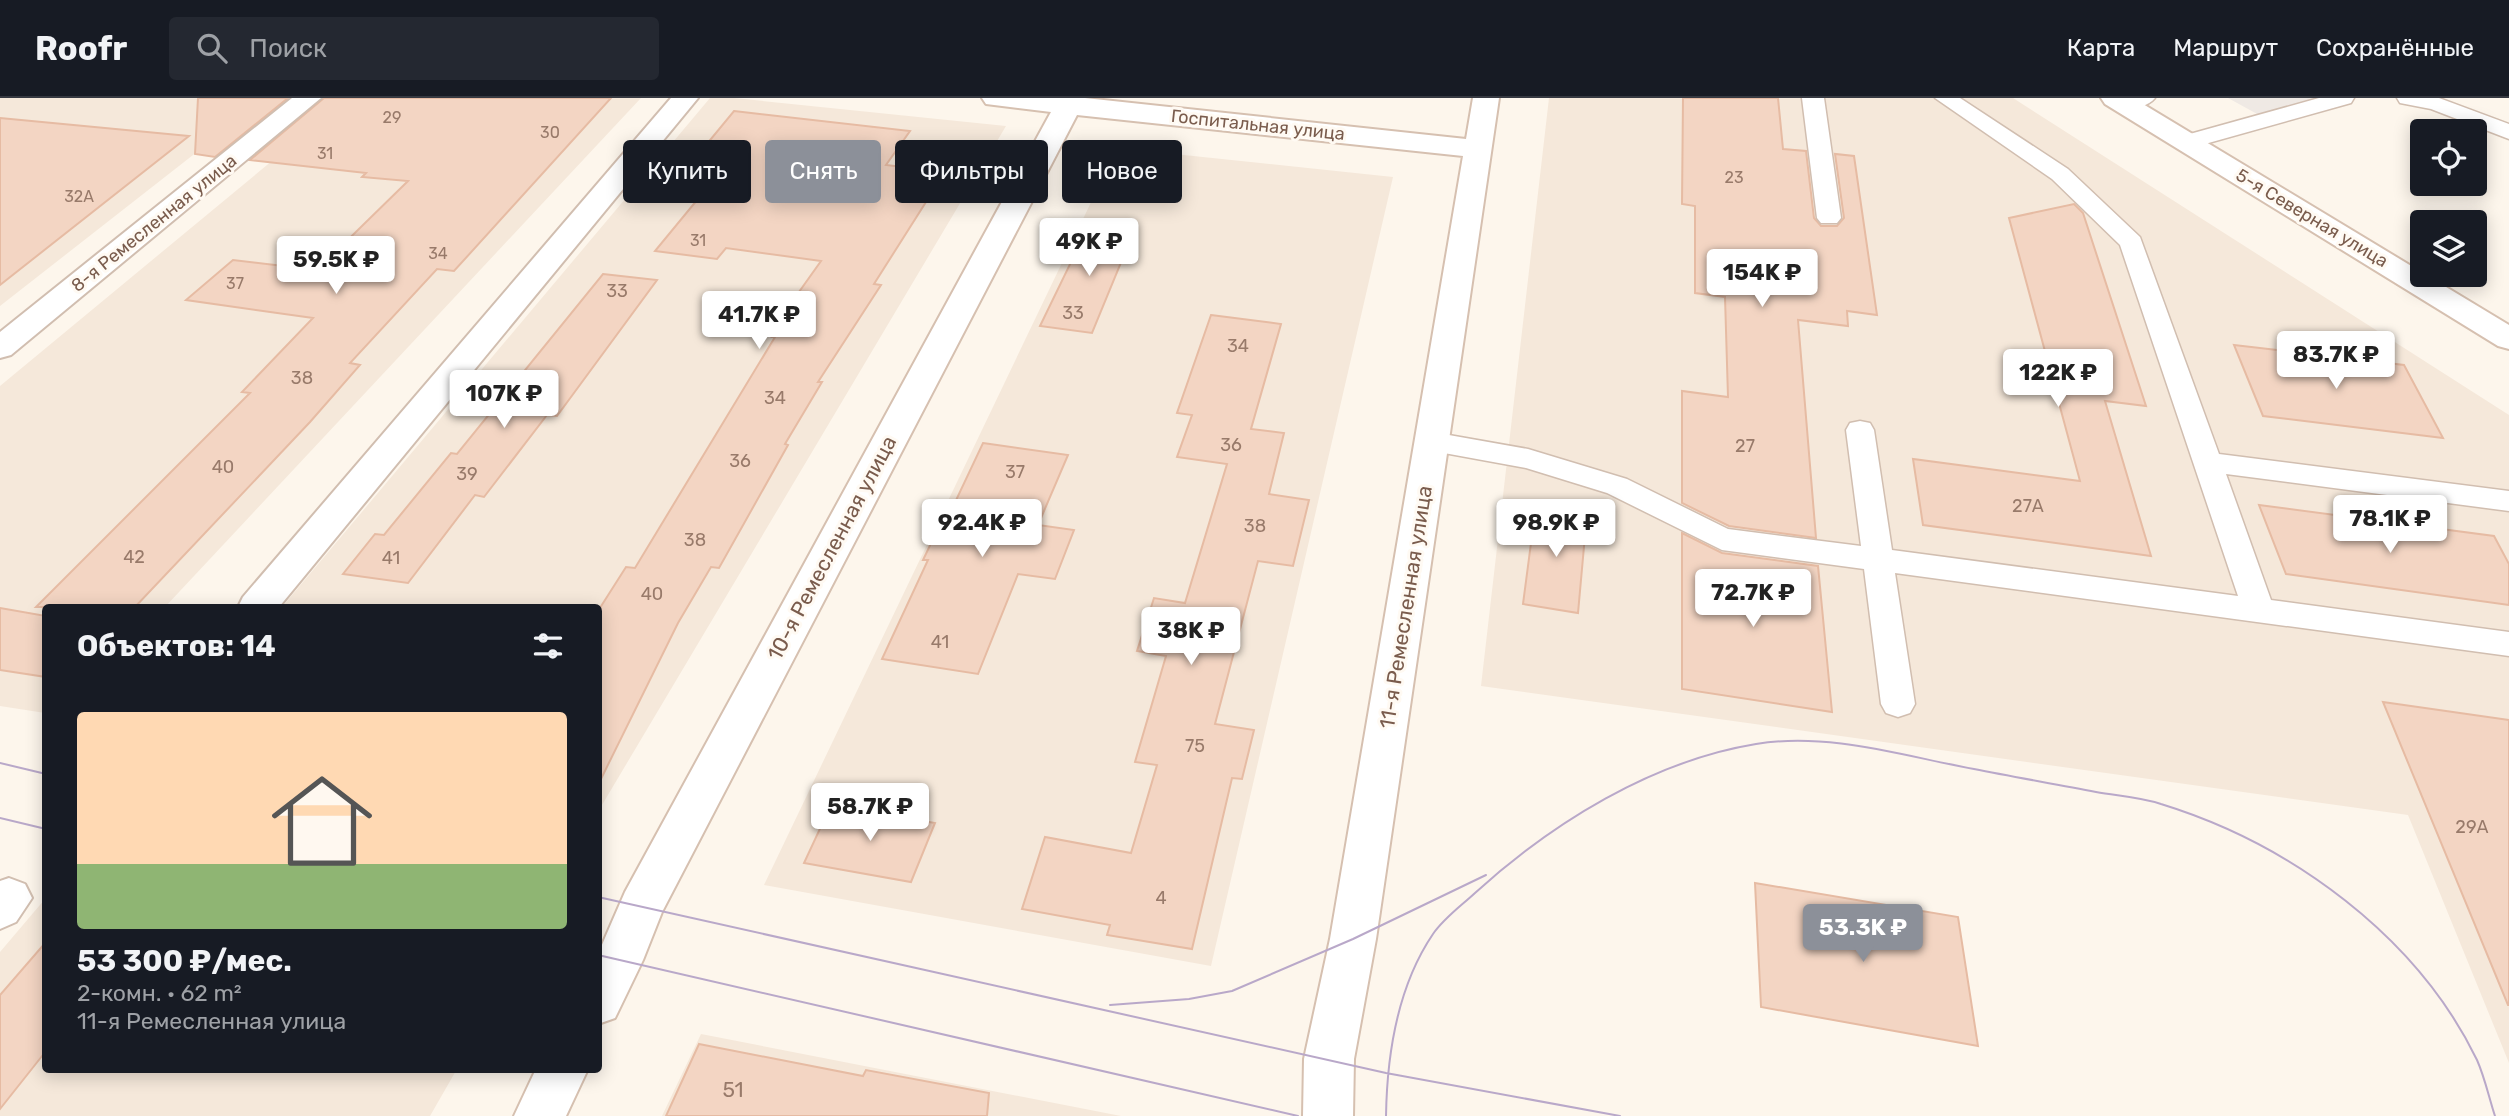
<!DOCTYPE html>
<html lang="ru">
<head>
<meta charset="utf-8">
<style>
	:root { --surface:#171b24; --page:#242831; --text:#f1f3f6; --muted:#9ea1a6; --line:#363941; --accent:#8c9099 }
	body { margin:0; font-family:Rubik,sans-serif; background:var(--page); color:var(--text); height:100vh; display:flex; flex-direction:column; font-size:26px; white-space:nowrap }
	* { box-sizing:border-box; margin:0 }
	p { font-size:23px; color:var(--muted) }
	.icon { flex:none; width:38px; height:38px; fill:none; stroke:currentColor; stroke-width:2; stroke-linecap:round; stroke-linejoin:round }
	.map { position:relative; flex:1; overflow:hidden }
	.panel { position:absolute; left:42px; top:506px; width:560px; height:469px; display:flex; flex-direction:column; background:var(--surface); border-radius:7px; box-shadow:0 4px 18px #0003 }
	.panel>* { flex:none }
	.top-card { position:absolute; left:623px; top:42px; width:665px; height:63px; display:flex; gap:14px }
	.fabs { position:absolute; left:2410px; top:21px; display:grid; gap:14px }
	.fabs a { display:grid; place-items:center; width:77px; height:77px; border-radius:7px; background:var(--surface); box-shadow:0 4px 18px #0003; font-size:35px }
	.price { position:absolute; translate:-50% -60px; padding:0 16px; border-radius:7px; background:#fff; color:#222; font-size:23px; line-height:46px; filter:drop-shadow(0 2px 4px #0008) }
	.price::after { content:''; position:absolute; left:50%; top:42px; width:21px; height:16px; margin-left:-10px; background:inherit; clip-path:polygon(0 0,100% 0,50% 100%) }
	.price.current { background:var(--accent); color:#fff }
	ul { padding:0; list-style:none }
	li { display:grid; align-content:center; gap:14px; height:371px; padding:0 35px }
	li+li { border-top:2px solid var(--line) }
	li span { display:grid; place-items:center; height:217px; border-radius:7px; color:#555 }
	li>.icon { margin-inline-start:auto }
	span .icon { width:126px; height:126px; fill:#fffc; stroke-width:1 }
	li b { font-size:30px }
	h2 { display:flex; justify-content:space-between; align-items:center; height:84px; padding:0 35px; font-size:30px }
	.pill { padding:0 24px; border-radius:7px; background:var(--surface); box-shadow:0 4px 18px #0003; font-size:24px; line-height:63px }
	.pill.current { background:var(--accent); color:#fff }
	header { display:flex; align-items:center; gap:42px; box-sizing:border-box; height:98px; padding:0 35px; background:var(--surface); border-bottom:2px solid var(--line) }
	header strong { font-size:33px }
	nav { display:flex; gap:38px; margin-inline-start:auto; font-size:24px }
	.search { width:490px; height:63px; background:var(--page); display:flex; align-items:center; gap:18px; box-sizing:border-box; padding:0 24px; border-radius:7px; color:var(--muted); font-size:26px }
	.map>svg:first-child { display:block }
</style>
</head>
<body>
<header>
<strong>Roofr</strong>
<div class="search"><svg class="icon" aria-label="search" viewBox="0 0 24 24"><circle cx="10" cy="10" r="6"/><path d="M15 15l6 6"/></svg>Поиск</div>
<nav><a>Карта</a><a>Маршрут</a><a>Сохранённые</a></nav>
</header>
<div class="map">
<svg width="2509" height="1018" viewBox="0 0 2509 1018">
	<rect width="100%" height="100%" fill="#fdf6ec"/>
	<path fill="#f5e8da" d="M0,0H266L0,208Z
		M348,0H641L165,509H46L45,615L0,608V288Z
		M710,0H734L1006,28L599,712L598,509H282Z
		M1549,0H2013L2509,317V965L2408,717L1481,588Z
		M1117,50L1393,79L1211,868L764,787Z
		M45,801L46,971H457L430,1018H0V854Z
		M701,936L1121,1018H662Z"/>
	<path fill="#efe9e4" d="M2228,0H2316L2259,17Z"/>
	<path fill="#f3d5c3" stroke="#e6bba3" stroke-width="2" d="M198,0H288L215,59L195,56Z
		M324,0H611L454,173L437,171L350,265L360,267L310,324L135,509H36L250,295L242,294L313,220L186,202L233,162L317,172L408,83L362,79L366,75L250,62Z
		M1683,0H1778L1783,51L1806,53L1814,120L1821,128H1837L1844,120L1835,56L1854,58L1877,217L1847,213L1848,228L1798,222L1816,440L1729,428L1682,405V293L1728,299L1725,199L1695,195V108L1682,106Z
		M734,13L910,33L886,67L945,74L874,186L881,187L818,284H822L785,346L788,347L719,470L711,469L678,525L598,687V513L626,469L635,470L775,239H772L797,201H794L821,163L726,150L717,161L655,153L707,90L673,87Z
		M0,20L189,38L0,187Z
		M2074,106L2083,115L2146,308L2105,303L2151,458L1923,427L1913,361L2080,383L2009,120Z
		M1091,123L1136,128L1092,235L1040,228Z
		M603,176L657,182L557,318L547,317L484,399L475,397L408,485L343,476L375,436L384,437L451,355L457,356Z
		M1211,217L1281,226L1251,331L1284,335L1269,396L1309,402L1293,468L1258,463L1215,626L1254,632L1242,681L1232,680L1192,851L1107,837L1110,827L1022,811L1045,739L1131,755L1157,667L1135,664L1166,558L1137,553L1154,500L1185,505L1227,366L1177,359L1192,317L1177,315Z
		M2234,247L2404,267L2443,340L2263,318Z
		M983,345L1068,357L1038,427L1074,432L1055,481L1018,476L978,576L882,561L928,462H923L946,414L950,415Z
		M1536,407L1587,415L1578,515L1523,506Z
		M2259,407L2494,438L2509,466V507L2286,476Z
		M1682,435L1722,455L1818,468L1832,614L1682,591Z
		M0,510L46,518V579L0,572Z
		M2383,604L2509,622V907H2508Z
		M831,707L935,725L911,784L804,765Z
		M1755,785L1958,819L1978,948L1761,909Z
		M46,844V953L0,1011V897Z
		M699,946L863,978L866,972L989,995L987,1018H666Z"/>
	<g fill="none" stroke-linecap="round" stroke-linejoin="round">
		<g stroke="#d1beb0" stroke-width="3">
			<path id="lane" d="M1802,0H1824L1841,120L1837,125H1821L1817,120Z
				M1935,0H1960L2068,71L2140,139L2219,356L2509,393V413L2226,376L2271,502L2509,534V558L1895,475L1915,606L1910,615L1898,619L1886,615L1881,606L1864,471L1722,452L1607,395L1526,370L1422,351L1418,344L1422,337L1432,334L1528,351L1627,381L1728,431L1861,448L1846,332L1850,325L1860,323L1870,325L1874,332L1892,452L2238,498L2120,147L2052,81Z
				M2121,0H2155C2148,9 2128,13 2116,11L2113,6Z
				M2319,0H2354L2351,5L2187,51L2179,49L2176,44L2179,39Z
				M2397,0H2439L2509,26V41L2431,11L2400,5Z"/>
		</g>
		<g stroke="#d1beb0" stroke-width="4">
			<path id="street" d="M292,0H321L11,257L0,260V234Z
				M671,0H698L279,509H238L243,499Z
				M9,780L25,786L32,800L16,824L0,831V783Z"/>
		</g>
		<g stroke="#d6c0b0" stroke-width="4">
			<path id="secondary" d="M982,0H1085L1466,41L1473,0H1499L1376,841L1354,961L1353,1018H1303L1304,961L1330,841L1463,58L1077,17L662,814L643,862L615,920L598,926V856L625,794L1051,14L986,6Z
				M2101,0H2133L2509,227V251L2498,248L2105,6Z
				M536,971H588L566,1018H514Z"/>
		</g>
		<use href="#lane" fill="#fff" fill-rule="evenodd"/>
		<use href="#street" fill="#fff" fill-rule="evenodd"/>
		<use href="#secondary" fill="#fff" fill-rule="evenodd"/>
		<path stroke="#b9a8c9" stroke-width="2" d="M0,665L46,676
			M0,720L46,731
			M598,799L1386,975L1620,1018
			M598,857L1298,1018
			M1110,907L1189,901L1232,893L1353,841L1486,777
			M1386,1018C1387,956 1397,889 1433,836C1444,820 1461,808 1475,795C1552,725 1652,663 1756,646C1829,634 1903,658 1974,671C2014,679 2055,686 2096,694C2118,698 2140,699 2161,706C2291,746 2417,838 2477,962C2485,980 2489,1000 2495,1018"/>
	</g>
	<g text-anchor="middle" stroke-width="6" stroke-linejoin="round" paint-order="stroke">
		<g font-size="16" fill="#987a6a">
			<text x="392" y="25">29</text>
			<text x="550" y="40">30</text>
			<text x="325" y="61">31</text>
			<text x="1734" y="85">23</text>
			<text x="79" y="104">32А</text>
			<text x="698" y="148">31</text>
			<text x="438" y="161">34</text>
			<text x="235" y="191">37</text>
		</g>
		<g font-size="18" fill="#7a5c4d" stroke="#fffaf3">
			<text transform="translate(1258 27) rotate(6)" y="6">Госпитальная улица</text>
			<text transform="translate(2312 120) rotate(31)" y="6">5-я Северная улица</text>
			<text transform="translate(154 125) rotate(-39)" y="6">8-я Ремесленная улица</text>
		</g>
		<g font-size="18" fill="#987a6a">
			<text x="617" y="199">33</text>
			<text x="1073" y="221">33</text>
			<text x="1238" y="254">34</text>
			<text x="302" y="286">38</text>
			<text x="775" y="306">34</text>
			<text x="1231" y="353">36</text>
			<text x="1745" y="354">27</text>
			<text x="740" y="369">36</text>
			<text x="223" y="375">40</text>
			<text x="1015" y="380">37</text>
			<text x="467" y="382">39</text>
			<text x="2028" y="414">27А</text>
			<text x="1255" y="434">38</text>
			<text x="695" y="448">38</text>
			<text x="134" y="465">42</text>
			<text x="391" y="466">41</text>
			<text x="652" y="502">40</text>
			<text x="940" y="550">41</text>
			<text x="1195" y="654">75</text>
			<text x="2472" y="735">29А</text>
			<text x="1161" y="806">4</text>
		</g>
		<g font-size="21" fill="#7a5c4d" stroke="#fffaf3">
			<text transform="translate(832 450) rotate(-62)" y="7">10-я Ремесленная улица</text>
			<text transform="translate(1406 509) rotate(-81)" y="7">11-я Ремесленная улица</text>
		</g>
		<g font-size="21" fill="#987a6a">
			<text x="733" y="999">51</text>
		</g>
	</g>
</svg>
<div class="fabs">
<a><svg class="icon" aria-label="locate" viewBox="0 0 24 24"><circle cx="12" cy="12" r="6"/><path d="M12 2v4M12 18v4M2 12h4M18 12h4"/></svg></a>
<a><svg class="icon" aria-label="layers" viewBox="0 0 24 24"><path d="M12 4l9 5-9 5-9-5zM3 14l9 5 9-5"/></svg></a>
</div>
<b class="price" style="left:1089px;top:180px">49K ₽</b>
<b class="price" style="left:336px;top:198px">59.5K ₽</b>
<b class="price" style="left:1762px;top:211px">154K ₽</b>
<b class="price" style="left:759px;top:253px">41.7K ₽</b>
<b class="price" style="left:2336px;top:293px">83.7K ₽</b>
<b class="price" style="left:2058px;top:311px">122K ₽</b>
<b class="price" style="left:504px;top:332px">107K ₽</b>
<b class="price" style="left:2390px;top:457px">78.1K ₽</b>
<b class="price" style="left:982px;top:461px">92.4K ₽</b>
<b class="price" style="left:1556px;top:461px">98.9K ₽</b>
<b class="price" style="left:1753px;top:531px">72.7K ₽</b>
<b class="price" style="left:1191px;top:569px">38K ₽</b>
<b class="price" style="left:870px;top:745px">58.7K ₽</b>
<b class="price current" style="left:1863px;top:866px">53.3K ₽</b>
<div class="top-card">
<a class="pill">Купить</a>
<a class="pill current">Снять</a>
<a class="pill">Фильтры</a>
<a class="pill">Новое</a>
</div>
<section class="panel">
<h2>Объектов: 14<svg class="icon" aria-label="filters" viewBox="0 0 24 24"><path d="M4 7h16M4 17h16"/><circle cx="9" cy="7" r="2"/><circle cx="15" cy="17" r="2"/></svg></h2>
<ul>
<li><span style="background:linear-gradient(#ffd9b3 70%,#8fb573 0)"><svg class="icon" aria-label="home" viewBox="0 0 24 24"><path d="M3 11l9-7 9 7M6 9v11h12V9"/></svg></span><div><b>53 300 ₽/мес.</b><p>2-комн. · 62 m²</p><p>11-я Ремесленная улица</p></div></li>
</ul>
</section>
</div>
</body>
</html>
